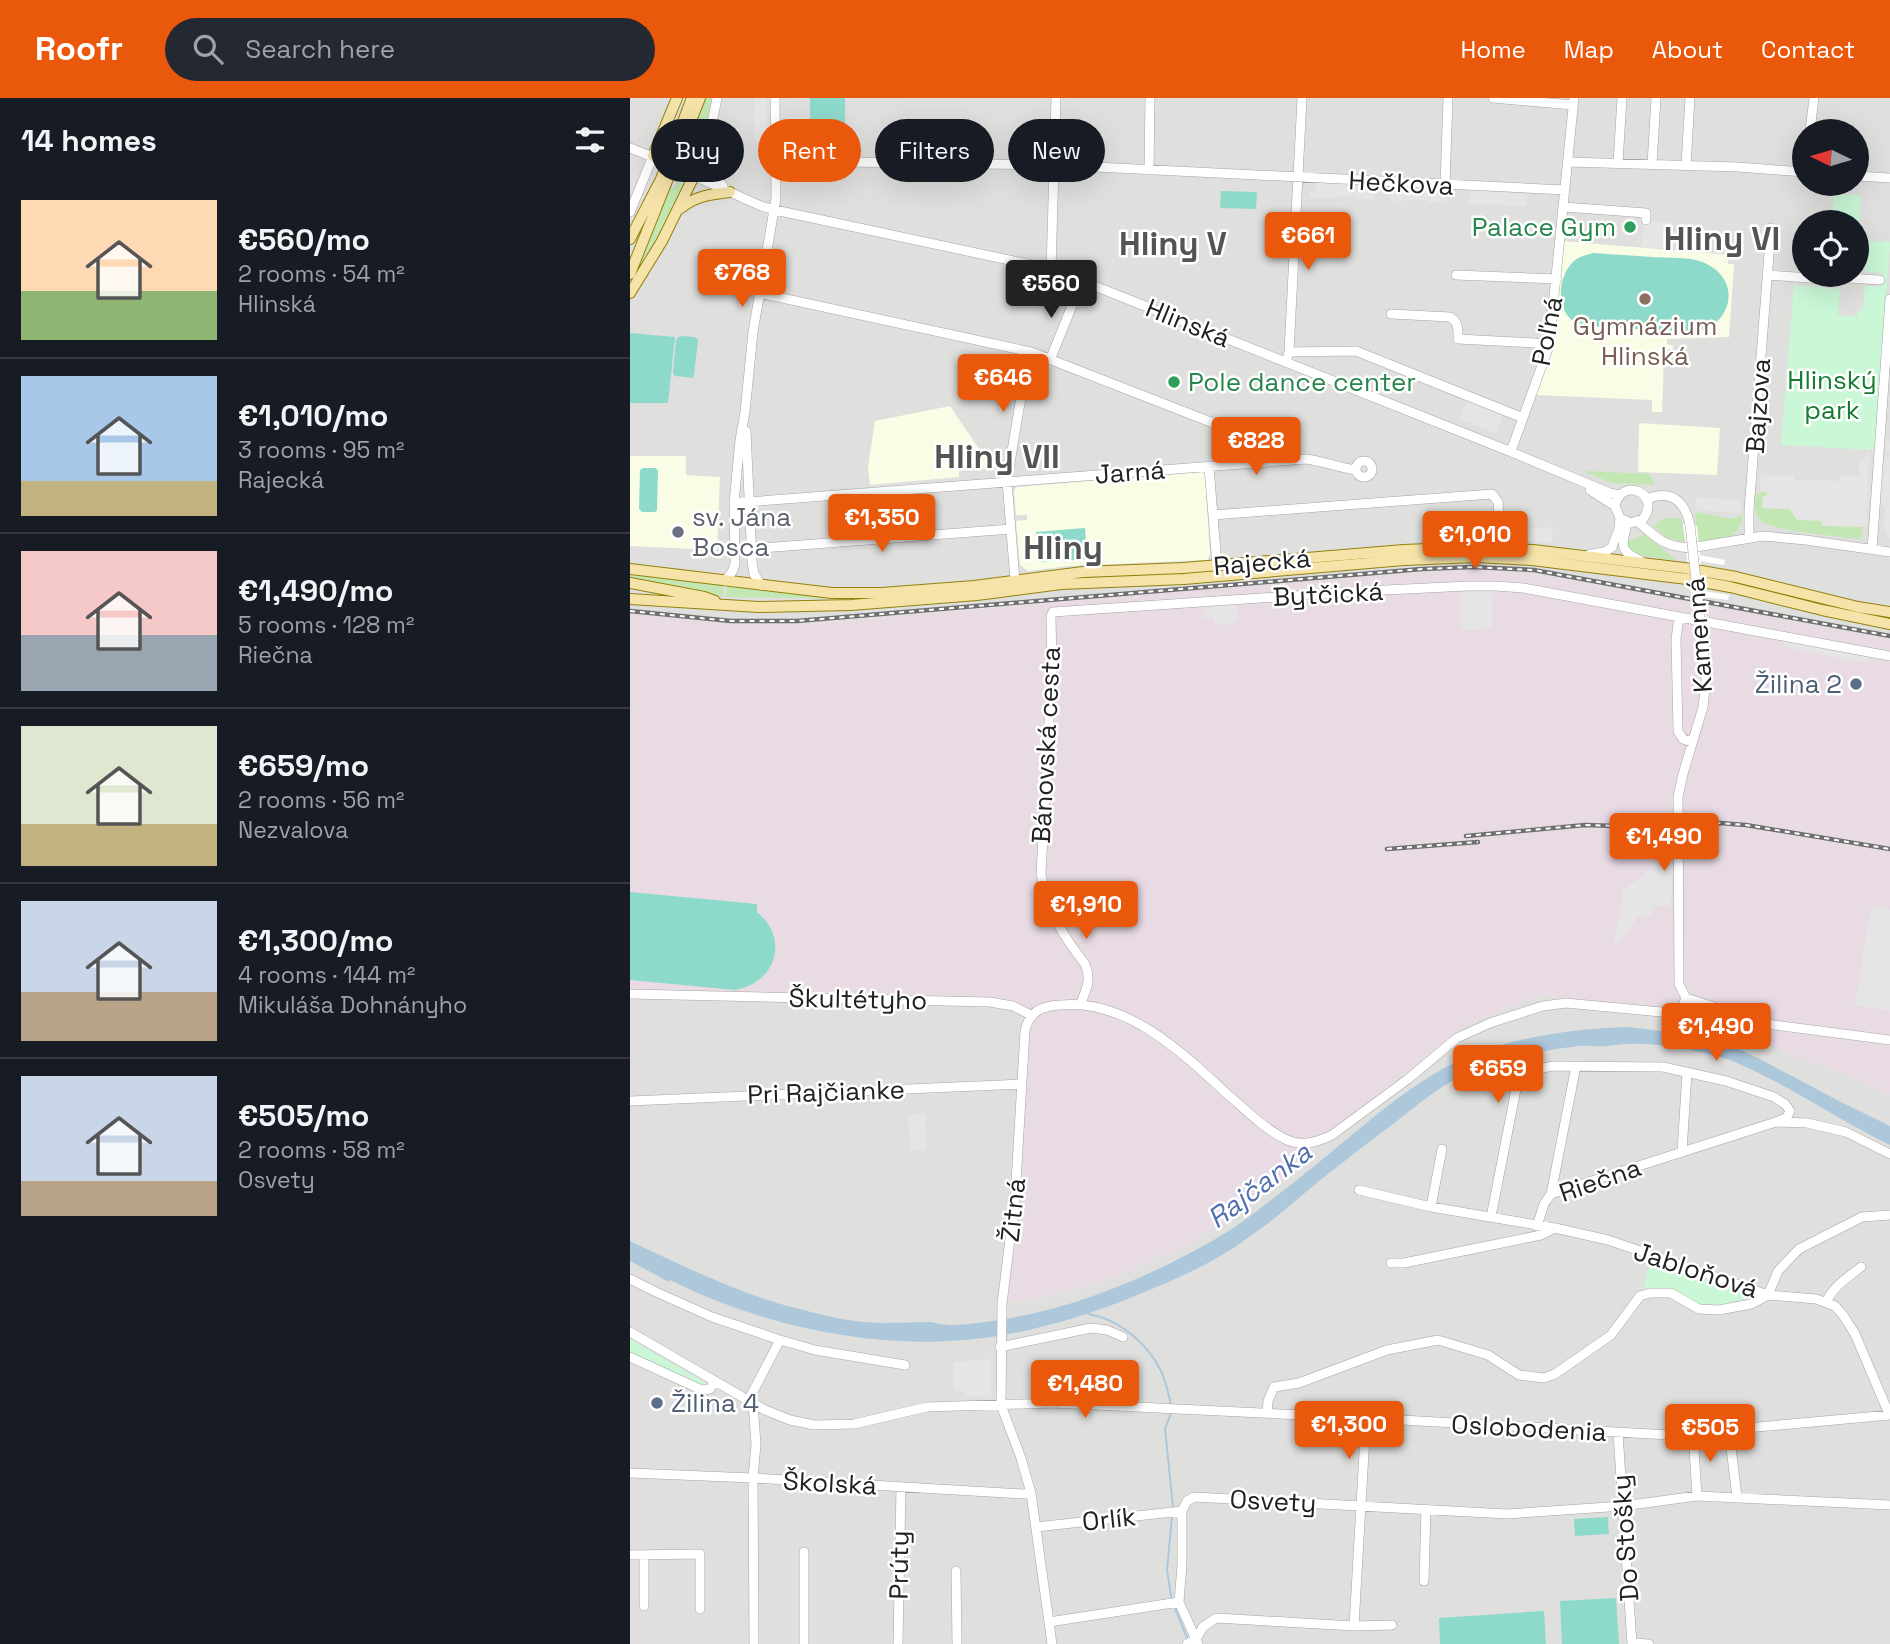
<!DOCTYPE html>
<html lang="en">
<head>
<meta charset="utf-8">
<style>
	:root { --surface:#171b24; --page:#242831; --text:#f1f3f6; --muted:#9ea1a6; --line:#363941; --accent:#ea580c }
	body { margin:0; font-family:"Space Grotesk",sans-serif; background:var(--page); color:var(--text); height:100vh; display:flex; flex-direction:column; font-size:26px; white-space:nowrap }
	* { box-sizing:border-box; margin:0 }
	p { font-size:23px; color:var(--muted) }
	.icon { flex:none; width:38px; height:38px; fill:none; stroke:currentColor; stroke-width:2; stroke-linecap:round; stroke-linejoin:round }
	.map { position:relative; flex:1; overflow:hidden }
	.panel { display:flex; flex-direction:column; background:var(--surface); width:630px }
	.panel>* { flex:none }
	.top-card { position:absolute; left:21px; top:21px; width:665px; height:63px; display:flex; gap:14px }
	.needle { width:46px; rotate:275deg }
	.tools { position:absolute; left:1162px; top:21px; display:grid; gap:14px }
	.tools a { display:grid; place-items:center; width:77px; height:77px; border-radius:50%; background:var(--surface); box-shadow:0 7px 28px #0002; font-size:35px }
	.price { position:absolute; translate:-50% -60px; padding:0 16px; border-radius:7px; background:var(--accent); color:#fff; font-size:23px; line-height:46px; filter:drop-shadow(0 2px 4px #0008) }
	.price::after { content:''; position:absolute; left:50%; top:42px; width:21px; height:16px; margin-left:-10px; background:inherit; clip-path:polygon(0 0,100% 0,50% 100%) }
	.price.on { background:#222; color:#fff }
	ul { padding:0; list-style:none }
	li { display:flex; align-items:center; gap:21px; height:175px; padding:0 21px }
	li+li { border-top:2px solid var(--line) }
	li span { display:grid; place-items:center; flex:none; width:196px; height:140px; border-radius:0px; color:#555 }
	li>.icon { margin-inline-start:auto }
	span .icon { width:84px; height:84px; fill:#fffc; stroke-width:1 }
	li b { font-size:30px }
	h2 { display:flex; justify-content:space-between; align-items:center; height:84px; padding:0 21px; font-size:30px }
	.tag { padding:0 24px; border-radius:32px; background:var(--surface); box-shadow:0 7px 28px #0002; font-size:24px; line-height:63px }
	.tag.on { background:var(--accent); color:#fff }
	header { display:flex; align-items:center; gap:42px; box-sizing:border-box; height:98px; padding:0 35px; background:var(--accent); color:#fff }
	header strong { font-size:33px }
	nav { display:flex; gap:38px; margin-inline-start:auto; font-size:24px }
	.search { width:490px; height:63px; background:var(--page); display:flex; align-items:center; gap:18px; box-sizing:border-box; padding:0 24px; border-radius:38px; color:var(--muted); font-size:26px }
	main { display:flex; flex:1; min-height:0 }
	.map>svg:first-child { display:block }
</style>
</head>
<body>
<header>
<strong>Roofr</strong>
<div class="search"><svg class="icon" aria-label="search" viewBox="0 0 24 24"><circle cx="10" cy="10" r="6"/><path d="M15 15l6 6"/></svg>Search here</div>
<nav><a>Home</a><a>Map</a><a>About</a><a>Contact</a></nav>
</header>
<main>
<section class="panel">
<h2>14 homes<svg class="icon" aria-label="filters" viewBox="0 0 24 24"><path d="M4 7h16M4 17h16"/><circle cx="9" cy="7" r="2"/><circle cx="15" cy="17" r="2"/></svg></h2>
<ul>
<li><span style="background:linear-gradient(#ffd9b3 65%,#8fb573 0)"><svg class="icon" aria-label="home" viewBox="0 0 24 24"><path d="M3 11l9-7 9 7M6 9v11h12V9"/></svg></span><div><b>€560/mo</b><p>2 rooms · 54 m²</p><p>Hlinská</p></div></li>
<li><span style="background:linear-gradient(#a9c7e8 75%,#c2b280 0)"><svg class="icon" aria-label="home" viewBox="0 0 24 24"><path d="M3 11l9-7 9 7M6 9v11h12V9"/></svg></span><div><b>€1,010/mo</b><p>3 rooms · 95 m²</p><p>Rajecká</p></div></li>
<li><span style="background:linear-gradient(#f6c9c9 60%,#9aa5b1 0)"><svg class="icon" aria-label="home" viewBox="0 0 24 24"><path d="M3 11l9-7 9 7M6 9v11h12V9"/></svg></span><div><b>€1,490/mo</b><p>5 rooms · 128 m²</p><p>Riečna</p></div></li>
<li><span style="background:linear-gradient(#dfe7d0 70%,#c2b280 0)"><svg class="icon" aria-label="home" viewBox="0 0 24 24"><path d="M3 11l9-7 9 7M6 9v11h12V9"/></svg></span><div><b>€659/mo</b><p>2 rooms · 56 m²</p><p>Nezvalova</p></div></li>
<li><span style="background:linear-gradient(#c9d6e8 65%,#b9a48a 0)"><svg class="icon" aria-label="home" viewBox="0 0 24 24"><path d="M3 11l9-7 9 7M6 9v11h12V9"/></svg></span><div><b>€1,300/mo</b><p>4 rooms · 144 m²</p><p>Mikuláša Dohnányho</p></div></li>
<li><span style="background:linear-gradient(#c9d6e8 75%,#b9a48a 0)"><svg class="icon" aria-label="home" viewBox="0 0 24 24"><path d="M3 11l9-7 9 7M6 9v11h12V9"/></svg></span><div><b>€505/mo</b><p>2 rooms · 58 m²</p><p>Osvety</p></div></li>
</ul>
</section>
<div class="map">
<svg width="1260" height="1546" viewBox="0 0 1260 1546">
	<rect width="100%" height="100%" fill="#f1f0e9"/>
	<path fill="#dfdfde" fill-rule="evenodd" d="M0,0H1260V541L847,470L502,497L213,523L155,526H111L0,515ZM1174,33H1227V86H1174ZM1174,124H1227V177H1174Z
		M1059,896L1137,926L1227,981L1260,997V1546H0V899L369,900L393,906L407,920L402,925L376,1204L411,1200L449,1191L500,1173L558,1146L633,1097L724,1016L833,928L911,897L989,906Z"/>
	<path fill="#e9dbe4" d="M847,470L905,476L1260,541V997L1227,981L1141,949L1137,926L1059,896L1041,908L989,906L911,897L833,928L724,1016L633,1097L558,1146L500,1173L449,1191L411,1200L375,1204L399,932L406,920L393,907L369,900L0,899V515L111,526H155L213,523L502,497Z"/>
	<path fill="#f9fde5" d="M933,143L1099,157L1098,166H1104L1099,239L1037,241V246L1044,248L1042,251H1037V260H1034L1032,314H1022V302L905,297L914,274Z
		M320,308L362,370L329,372V379L240,387L238,369L245,323Z
		M1009,325L1090,330L1087,377L1008,374Z
		M0,358H56V377L90,379L87,452L0,448Z
		M572,374L575,376L580,456L577,462L438,468L398,473L390,467L386,423L397,422V417H386L384,392L387,389Z"/>
	<path fill="#c3e7b3" d="M75,0H82L72,52L75,69L53,59Z
		M47,83L58,88L2,186H0L40,88L44,90Z
		M957,373L1019,376L1024,384V387L983,385L954,374Z
		M1133,393L1137,395V398H1133V410L1160,411L1192,423V428H1232V436L1235,437L1229,441C1211,439 1142,432 1131,423C1124,416 1125,406 1126,397Z
		M1068,414L1100,421L1113,417L1111,426L1102,439L1068,445L1065,417Z
		M1034,420H1051L1056,445L1036,439L1024,427Z
		M1015,436L1047,463L1005,456L998,453L996,442H1001Z
		M0,475L94,487L93,499L0,482Z
		M97,487L328,494L231,501L96,499Z"/>
	<path fill="#caf7d6" d="M1204,95L1231,98L1229,130H1227V124H1201Z
		M1238,143L1260,144L1245,352L1151,347L1164,187L1210,191L1208,217L1227,219L1228,213L1233,212L1235,188L1251,189L1252,175L1235,173Z
		M1021,1160L1109,1190L1122,1196V1199L1089,1208H1069L1042,1194L1013,1193Z
		M0,1241L76,1285L77,1287L73,1289L0,1255Z"/>
	<path fill="#8ddacb" d="M180,0H215V55L180,54Z
		M591,93L627,94L626,111L590,110Z
		M963,155C983,156 1003,158 1022,159C1036,160 1052,159 1066,162C1086,167 1102,183 1098,204C1094,222 1080,231 1064,235L956,228C953,226 949,226 945,224C925,213 928,178 943,164C948,159 956,157 963,155Z
		M0,235L45,239L38,305H0Z
		M50,238L65,239L68,242L64,277L63,280L45,278L43,275L46,242Z
		M13,370H26L28,373L27,412L25,414H12L9,411L10,372Z
		M455,430L457,461L408,464L406,434Z
		M0,794L127,806V814C160,841 146,885 105,892L0,882Z
		M978,1419L979,1436L945,1438L944,1421Z
		M986,1500L989,1546H932L930,1503Z
		M914,1513L916,1546H810L809,1520Z"/>
	<path fill="#e5e5e5" d="M125,0H137V46L133,49L125,40Z
		M686,85L745,88V102L724,101V98H709L708,100L680,99V94H685Z
		M761,89L818,91L817,105L797,104V102L761,103Z
		M840,92L897,96V108H876L875,106H839Z
		M1014,122L1042,124L1040,151L1011,149Z
		M840,296L876,310L866,335L830,321Z
		M1256,342L1260,343V440H1257V435L1254,432L1255,407H1250L1254,359H1259L1260,356L1259,353H1255Z
		M1236,355H1239L1237,429L1192,428L1191,423L1167,422L1160,411L1132,410L1133,398H1137V395L1135,393H1130L1131,377L1164,378V382L1209,383L1210,378H1229V361H1235Z
		M1066,399L1111,402V415L1078,413L1066,410Z
		M923,429L922,445L881,441V431Z
		M862,494V531L831,532L830,495Z
		M607,507L609,519L606,525L586,527L583,520L571,521V517L575,516L574,509Z
		M1153,542L1239,559L1238,565L1213,561H1208L1185,554L1170,553L1158,549L1152,545Z
		M1042,750L1041,804H1039V808H1022V818H1009L987,847L983,844L990,817L992,794L1020,771L1037,751Z
		M1241,809L1260,812V913L1225,907Z
		M278,1016H295L296,1051L280,1052Z
		M361,1261V1299L338,1298L334,1293H323V1264Z"/>
	<path fill="#adc8db" d="M999,929L1047,935L1081,943L1108,951L1128,960L1207,1002L1260,1028V1047C1207,1021 1154,984 1100,962C1077,954 1039,947 1015,946C1002,945 986,947 976,948C967,949 958,947 949,948C909,953 862,961 827,980C805,992 786,1008 767,1023C736,1046 706,1069 677,1093C658,1109 640,1125 619,1139C583,1166 542,1183 500,1200C442,1223 382,1240 319,1243C228,1249 121,1223 40,1182L39,1184L0,1163V1143C57,1170 112,1197 173,1212C193,1217 213,1222 233,1224C255,1226 277,1224 299,1224C308,1225 317,1228 326,1227C415,1221 497,1190 575,1147C607,1130 644,1100 673,1077C714,1045 755,1006 799,979C858,942 931,931 999,929Z"/>
	<path fill="#fff" d="M1053,426L1067,428L1070,457L1095,462L1094,467L1071,463L1074,493L1099,497L1098,502L1074,499L1079,548L1067,546Z"/>
	<g fill="none" stroke-linecap="round" stroke-linejoin="round">
		<path stroke="#adc8db" stroke-width="2" d="M458,1216C489,1221 517,1245 531,1273C536,1283 538,1295 541,1306
			M541,1315L535,1331L543,1409
			M542,1418L537,1472L542,1503
			M544,1508L558,1542"/>
		<g stroke="#a5a5a5" stroke-width="10">
			<path id="minor" d="M87,0C84,20 71,57 81,75C84,80 89,84 93,88
				M863,0L943,7
				M1180,33L1184,0
				M0,50L28,61
				M146,63L425,67L935,92
				M938,64L1108,69L1174,74
				M988,65L992,0
				M1022,66L1026,0
				M1056,67L1060,0
				M49,71L131,108L145,112L407,168L437,177L874,351L980,395L989,397
				M519,72L520,0
				M1227,78L1260,80
				M815,87L818,0
				M934,109L1016,115V122
				M0,114L23,58
				M421,172L426,0
				M826,177L927,181
				M1138,177L1193,181L1202,179L1250,182
				M129,195L401,254L637,346L668,360
				M761,216L820,219C829,224 828,232 828,241L905,245L919,248
				M659,254L726,253L893,320
				M420,262L452,183
				M656,264L659,254L672,0
				M116,333L122,463L124,476L131,487
				M881,353L919,248L944,0
				M726 371a8 8 0 1 1 16 0a8 8 0 1 1-16 0Z
				M579,369L587,467
				M960,392L985,408
				M1017,401C1041,391 1055,403 1060,427
				M104,405L676,361C694,363 709,370 726,372
				M583,417L862,396L868,404L871,450
				M1008,424C1029,441 1032,448 1060,450L1133,438L1176,442L1260,454
				M996,431C990,451 993,454 1011,463
				M1119,440V412L1141,130
				M105,452L381,431
				M1242,452L1260,201
				M960,456L975,454L982,449L989,431L990,420L985,408C991,378 1032,395 1013,421L1001,425L990,420
				M385,482L377,383L393,287L401,254
				M95,483L102,474L105,466L104,405L110,342L115,314L123,234L146,100L145,0
				M1049,519L1046,541L1048,633L1053,641L1062,644
				M1073,547L1076,582L1073,609L1053,676L1048,699L1049,886L1056,900L1137,926L1260,942
				M0,896L360,904L383,908L401,917
				M450,907C456,892 462,882 455,866C433,838 417,812 411,776L422,567L421,518L423,514L735,493L838,488H866L893,490L1260,558
				M0,1003L392,986
				M1052,1054L1057,974
				M729,1092L801,1109L925,1130L978,1142L1138,1197L1148,1173L1169,1151L1232,1119L1260,1117
				M921,1096L946,968
				M801,1109L812,1051
				M861,1119L889,976L922,968L1033,969L1096,983L1144,999L1155,1006L1160,1013L1157,1019L1146,1024
				M907,1128L914,1106L921,1096L1146,1024L1177,1025L1216,1034L1260,1056
				M761,1165H774L911,1137L923,1131
				M0,1181L26,1194L82,1219L150,1242L185,1252L275,1267
				M1196,1204C1204,1188 1217,1180 1231,1169
				M0,1234L135,1312L160,1322L184,1327L224,1326L297,1309L423,1305L736,1320L1039,1337L1260,1317
				M370,1249L461,1230L477,1232L493,1239
				M0,1259L72,1292L80,1291L84,1284
				M118,1303L150,1242
				M123,1306L126,1346L123,1380L124,1546
				M637,1316L638,1303L644,1289L669,1285L757,1252L808,1242L858,1257L889,1277L914,1280L925,1276L981,1237L1010,1198L1020,1195H1041L1069,1211L1089,1212L1121,1206L1138,1197L1186,1201L1205,1208L1213,1217L1225,1236L1259,1316
				M1099,1333L1107,1399
				M988,1335L1002,1546
				M1063,1336L1067,1398
				M0,1375L123,1380L393,1396L401,1395
				M406,1429L552,1413
				M174,1454V1546
				M0,1457L70,1456V1511
				M14,1457V1508
				M326,1473L327,1546
				M794,1483L796,1411
				M419,1524L549,1504
				M724,1528L736,1320
				M268,1546L271,1389
				M422,1546L401,1395L391,1360L371,1307L372,1206L385,1101L395,933C399,914 411,908 430,907C495,900 552,954 596,995C615,1011 633,1030 655,1041C670,1049 688,1044 702,1037L778,981L827,940L860,925L913,908L936,905L1042,915C1051,913 1053,908 1056,900
				M557,1546L566,1541L573,1529L586,1520L724,1528L762,1527
				M568,1546L549,1504L552,1467V1413L557,1403L564,1399L877,1416L993,1408L1067,1398L1260,1407
				M1003,1546L1002,1545L1019,1546"/>
		</g>
		<g stroke="#94810a" stroke-width="12">
			<path id="major" d="M23,58L47,0
				M51,110C65,98 82,96 100,94
				M0,141L31,81L62,0
				M0,176L70,0
				M0,195L32,143L64,78
				M0,471L202,495H252L344,488L453,474L553,470L774,452L847,449L903,452L1054,470L1106,479L1228,509L1260,514
				M0,485L74,499L85,503
				M0,501L128,509L221,507L347,497L431,486L554,481L774,462L847,459L902,462L1057,481L1100,489L1192,512L1260,526"/>
		</g>
		<use href="#minor" stroke="#fff" stroke-width="9"/>
		<use href="#major" stroke="#f6e3a9" stroke-width="10"/>
		<g stroke="#6f6f6f" stroke-width="4.5">
			<path id="rail" d="M0,513L101,523H167L792,471L843,469L904,472L1260,538
				M836,738L955,727L1021,729L1090,725L1116,727L1260,751
				M757,751L848,744"/>
		</g>
		<use href="#rail" stroke="#fff" stroke-width="2" stroke-dasharray="5" stroke-linecap="butt"/>
		<g stroke="#a5a5a5" stroke-width="10" stroke-linecap="butt">
			<path id="minor-bridge" d="M29,61L49,71
				M1060,427L1073,547"/>
		</g>
		<use href="#minor-bridge" stroke="#fff" stroke-width="9"/>
	</g>
	<g fill="#2e9e5b" stroke="#fff" stroke-width="2.5">
		<circle cx="1000" cy="129" r="7"/>
		<circle cx="544" cy="284" r="7"/>
	</g>
	<circle fill="#8d6e63" stroke="#fff" stroke-width="2.5" cx="1015" cy="201" r="7"/>
	<circle fill="#6b7280" stroke="#fff" stroke-width="2.5" cx="48" cy="434" r="7"/>
	<g fill="#5c6f8a" stroke="#fff" stroke-width="2.5">
		<circle cx="1226" cy="586" r="7"/>
		<circle cx="27" cy="1305" r="7"/>
	</g>
	<g text-anchor="middle" stroke-width="5" stroke-linejoin="round" paint-order="stroke">
		<g font-size="26" fill="#212121" stroke="#fff">
			<text transform="translate(771 85) rotate(3)" y="9">Hečkova</text>
			<text transform="translate(558 225) rotate(22)" y="9">Hlinská</text>
			<text transform="translate(917 233) rotate(-79)" y="9">Poľná</text>
			<text transform="translate(1128 308) rotate(-86)" y="9">Bajzova</text>
			<text transform="translate(500 374) rotate(-4)" y="9">Jarná</text>
			<text transform="translate(632 464) rotate(-5)" y="9">Rajecká</text>
			<text transform="translate(698 496) rotate(-3)" y="9">Bytčická</text>
			<text transform="translate(1069 537) rotate(-94)" y="9">Kamenná</text>
			<text transform="translate(416 647) rotate(-87)" y="9">Bánovská cesta</text>
			<text transform="translate(228 901) rotate(1)" y="9">Škultétyho</text>
			<text transform="translate(196 994) rotate(-2)" y="9">Pri Rajčianke</text>
			<text transform="translate(970 1082) rotate(-19)" y="9">Riečna</text>
			<text transform="translate(383 1112) rotate(-84)" y="9">Žitná</text>
			<text transform="translate(1066 1172) rotate(18)" y="9">Jabloňová</text>
			<text transform="translate(899 1330) rotate(3)" y="9">Oslobodenia</text>
			<text transform="translate(200 1385) rotate(3)" y="9">Školská</text>
			<text transform="translate(643 1403) rotate(3)" y="9">Osvety</text>
			<text transform="translate(479 1421) rotate(-6)" y="9">Orlík</text>
			<text transform="translate(995 1440) rotate(-94)" y="9">Do Stošky</text>
			<text transform="translate(269 1467) rotate(-89)" y="9">Prúty</text>
		</g>
		<g font-size="26" fill="#27864d" stroke="#fff" text-anchor="end">
			<text x="986" y="138">Palace Gym</text>
			<text x="558" y="293" text-anchor="start">Pole dance center</text>
		</g>
		<g font-size="26" fill="#785e54" stroke="#fff">
			<text x="1015" y="237">Gymnázium<tspan x="1015" dy="30">Hlinská</tspan></text>
		</g>
		<g font-size="26" fill="#147b30" stroke="#fff">
			<text x="1202" y="291">Hlinský<tspan x="1202" dy="30">park</tspan></text>
		</g>
		<g font-size="26" fill="#5b616d" stroke="#fff" text-anchor="start">
			<text x="62" y="428">sv. Jána<tspan x="62" dy="30">Bosca</tspan></text>
		</g>
		<g font-size="26" fill="#4e5e75" stroke="#fff" text-anchor="end">
			<text x="1212" y="595">Žilina 2</text>
			<text x="41" y="1314" text-anchor="start">Žilina 4</text>
		</g>
		<g font-size="28" font-style="italic" fill="#536eac" stroke="#fff">
			<text transform="translate(629 1087) rotate(-37)" y="10">Rajčanka</text>
		</g>
		<g font-size="33" font-weight="bold" fill="#545454" stroke="#fff">
			<text x="1092" y="152">Hliny VI</text>
			<text x="543" y="157">Hliny V</text>
			<text x="367" y="370">Hliny VII</text>
			<text x="433" y="461">Hliny</text>
		</g>
	</g>
</svg>
<div class="tools">
<a><svg class="needle" viewBox="-14 -14 28 28"><path d="M0-13l5 13h-10z" fill="#e53935"/><path d="M0 13l5-13h-10z" fill="#9ea1a6"/></svg></a>
<a><svg class="icon" aria-label="locate" viewBox="0 0 24 24"><circle cx="12" cy="12" r="6"/><path d="M12 2v4M12 18v4M2 12h4M18 12h4"/></svg></a>
</div>
<b class="price" style="left:678px;top:174px">€661</b>
<b class="price" style="left:112px;top:211px">€768</b>
<b class="price on" style="left:421px;top:222px">€560</b>
<b class="price" style="left:373px;top:316px">€646</b>
<b class="price" style="left:626px;top:379px">€828</b>
<b class="price" style="left:252px;top:456px">€1,350</b>
<b class="price" style="left:845px;top:473px">€1,010</b>
<b class="price" style="left:1034px;top:775px">€1,490</b>
<b class="price" style="left:456px;top:843px">€1,910</b>
<b class="price" style="left:1086px;top:965px">€1,490</b>
<b class="price" style="left:868px;top:1007px">€659</b>
<b class="price" style="left:455px;top:1322px">€1,480</b>
<b class="price" style="left:719px;top:1363px">€1,300</b>
<b class="price" style="left:1080px;top:1366px">€505</b>
<div class="top-card">
<a class="tag">Buy</a>
<a class="tag on">Rent</a>
<a class="tag">Filters</a>
<a class="tag">New</a>
</div>
</div>
</main>
</body>
</html>
